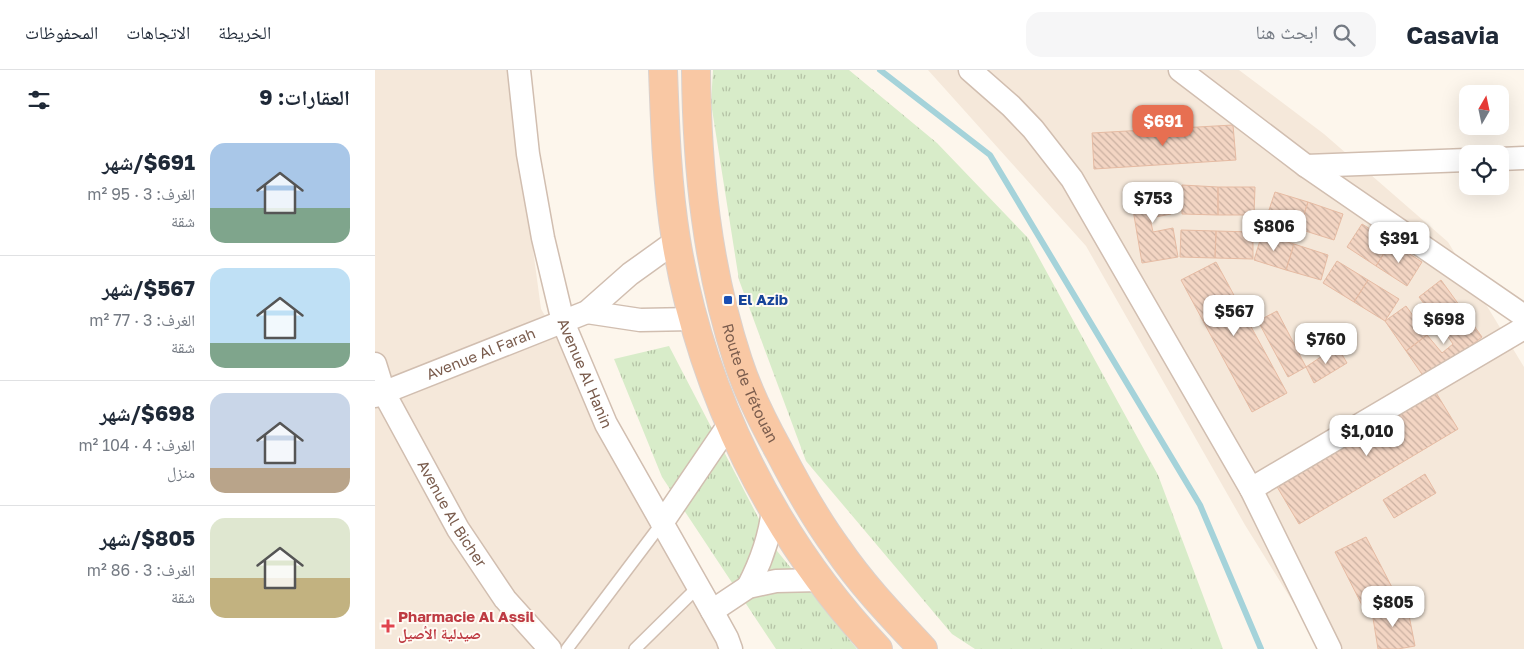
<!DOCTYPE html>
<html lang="ar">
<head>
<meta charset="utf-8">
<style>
	:root { --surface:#fff; --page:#f6f6f7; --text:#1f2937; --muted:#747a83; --line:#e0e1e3; --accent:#e76f51 }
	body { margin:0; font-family:"Golos Text","Noto Naskh Arabic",sans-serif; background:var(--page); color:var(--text); direction:rtl; height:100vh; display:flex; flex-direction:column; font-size:19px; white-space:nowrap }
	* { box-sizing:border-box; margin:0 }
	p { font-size:16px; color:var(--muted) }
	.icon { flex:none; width:28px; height:28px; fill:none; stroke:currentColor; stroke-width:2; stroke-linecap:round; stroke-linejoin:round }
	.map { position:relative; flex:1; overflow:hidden; direction:ltr }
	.side { display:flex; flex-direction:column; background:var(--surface); width:375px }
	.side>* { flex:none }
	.needle { width:32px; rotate:9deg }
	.controls { position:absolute; left:1084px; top:15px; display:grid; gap:10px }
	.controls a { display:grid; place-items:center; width:50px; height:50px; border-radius:10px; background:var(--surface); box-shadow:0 5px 20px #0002; font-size:25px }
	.price { position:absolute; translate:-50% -42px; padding:0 11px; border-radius:10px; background:#fff; color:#222; font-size:16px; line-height:32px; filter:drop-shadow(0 1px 2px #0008) }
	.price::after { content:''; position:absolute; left:50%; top:30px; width:15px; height:11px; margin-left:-8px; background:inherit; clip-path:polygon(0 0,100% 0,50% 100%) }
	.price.active { background:var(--accent); color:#fff }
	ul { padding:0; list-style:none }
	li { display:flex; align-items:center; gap:15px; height:125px; padding:0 25px }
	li+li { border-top:1px solid var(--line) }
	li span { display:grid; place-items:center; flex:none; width:140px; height:100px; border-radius:15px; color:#555 }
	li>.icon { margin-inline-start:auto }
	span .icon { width:60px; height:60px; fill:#fffc; stroke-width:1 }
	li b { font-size:21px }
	h2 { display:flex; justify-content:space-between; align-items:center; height:60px; padding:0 25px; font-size:21px }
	header { display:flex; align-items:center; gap:30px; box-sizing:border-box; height:70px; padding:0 25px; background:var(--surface); border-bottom:1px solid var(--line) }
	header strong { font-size:24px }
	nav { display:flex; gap:28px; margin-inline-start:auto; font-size:18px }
	.search { width:350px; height:45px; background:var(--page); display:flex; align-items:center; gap:12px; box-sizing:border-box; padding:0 18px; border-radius:15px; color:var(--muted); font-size:19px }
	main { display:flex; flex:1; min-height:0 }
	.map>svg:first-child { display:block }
</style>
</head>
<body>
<header>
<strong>Casavia</strong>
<div class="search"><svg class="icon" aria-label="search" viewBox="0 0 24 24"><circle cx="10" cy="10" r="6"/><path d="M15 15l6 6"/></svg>ابحث هنا</div>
<nav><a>الخريطة</a><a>الاتجاهات</a><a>المحفوظات</a></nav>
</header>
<main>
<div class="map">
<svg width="1149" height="579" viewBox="0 0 1149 579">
	<defs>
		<pattern id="grass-tufts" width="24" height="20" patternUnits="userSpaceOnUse" patternTransform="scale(1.25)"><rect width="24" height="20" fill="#d8ecc9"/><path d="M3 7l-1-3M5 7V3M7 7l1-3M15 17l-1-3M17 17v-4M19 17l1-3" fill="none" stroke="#b4c2a5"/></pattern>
		<pattern id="building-back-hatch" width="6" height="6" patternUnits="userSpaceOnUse" patternTransform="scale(1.25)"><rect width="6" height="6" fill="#f3d5c3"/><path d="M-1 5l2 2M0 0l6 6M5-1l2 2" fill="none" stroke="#cab0a1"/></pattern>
	</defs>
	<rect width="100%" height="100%" fill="#fdf6ec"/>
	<path fill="#f5e8da" d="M0,0H134L166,239L368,579H0Z
		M553,0H864L949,64L1073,172L1149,297V579H947L870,455L711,176Z"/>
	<path fill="url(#grass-tufts)" d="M338,0H474L562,73L653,168L783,405L848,579H600L577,564L431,391L364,210L336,33Z
		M294,276L398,476L482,579H401L287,407L239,289Z"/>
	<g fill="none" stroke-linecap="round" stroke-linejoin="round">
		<path stroke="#a5d3da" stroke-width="6" d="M505,0L615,85L825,435L886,579"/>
	</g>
	<path fill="url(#building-back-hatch)" stroke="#e6bba3" d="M858,55L861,90L719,99L717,63Z
		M791,115L796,144L775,148L778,162L798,158L803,187L767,193L755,122Z
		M807,115L843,117V145L807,144Z
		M843,117H880L879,145H843Z
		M900,122L933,132L924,159L891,149Z
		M933,132L968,144L959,170L924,159Z
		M987,154L1016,172L1001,196L972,177Z
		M806,160L841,161L840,188L805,187Z
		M841,161L878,162V189L840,188Z
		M887,164L919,174L911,200L879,190Z
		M1016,172L1047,192L1032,216L1001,196Z
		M919,174L953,185L946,210L911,200Z
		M962,191L993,210L979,232L948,213Z
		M841,192L912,323L877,342L806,210Z
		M993,210L1024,229L1010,251L979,232Z
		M1066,210L1087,239L1065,255L1044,227Z
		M1031,236L1052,265L1031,281L1010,251Z
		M1087,239L1107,267L1051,310L1031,281L1052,265L1067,283L1078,274L1065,255Z
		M902,241L931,297L913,307L883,251Z
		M962,276L972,293L939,313L931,297Z
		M1060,321L1083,359L924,454L901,415Z
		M1050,404L1061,423L1019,448L1008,430Z
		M991,467L1022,527L991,543L960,482Z
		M1032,535L1040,576L1023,579H1003L997,542Z"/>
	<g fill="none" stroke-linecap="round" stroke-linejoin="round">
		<g stroke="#d1beb0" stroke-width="14">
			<path id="service" d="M192,579L287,453
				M260,579L323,517"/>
		</g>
		<g stroke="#d1beb0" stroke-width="25">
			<g id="minor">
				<path id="s1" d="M144,0L153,84L168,168L188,252L231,354L337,541L352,568L356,579"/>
				<path d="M595,0L636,36L658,59L697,109L876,419L955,579"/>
				<path d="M805,0L931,96L1149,246"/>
				<path d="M1125,89L1149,88"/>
				<path d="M931,96L1092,90"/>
				<path d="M212,242L265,250L318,249"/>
				<path id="s2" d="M0,294L9,323L83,459L130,529L175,579"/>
				<path id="s3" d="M0,326L212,242L255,204L301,171"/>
				<path d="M876,419L1149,258"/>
				<path d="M287,453L355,353"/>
				<path d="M373,517C386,492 395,467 398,439"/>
				<path d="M337,541L373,517L401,511L445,510"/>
			</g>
		</g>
		<g stroke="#dad1cd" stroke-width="30">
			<g id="trunk">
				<path d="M288,0C290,57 292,114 301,170C326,322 397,467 503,579"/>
				<path id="s4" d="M321,0C322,99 332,197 363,291C373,322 388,352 404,381C421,414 440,448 462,478C487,515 518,547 548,579"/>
			</g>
		</g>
		<use href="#service" stroke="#fff" stroke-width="11"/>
		<use href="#minor" stroke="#fff" stroke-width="22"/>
		<use href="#trunk" stroke="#f9c8a4" stroke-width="28"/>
	</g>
	<rect fill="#1a4fb4" stroke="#fffaf3" stroke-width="2" x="348" y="225" width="10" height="10" rx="2.5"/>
	<path fill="#e0444e" stroke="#fffaf3" stroke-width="2" d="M10.5 548.5h5v5h5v5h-5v5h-5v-5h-5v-5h5z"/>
	<g text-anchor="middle" stroke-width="4" stroke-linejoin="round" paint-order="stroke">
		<g font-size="15" font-weight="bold" fill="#164399" stroke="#fffaf3" text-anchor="start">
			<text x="363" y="235">El Azib</text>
		</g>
		<g font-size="15" fill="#7a5c4d" stroke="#fffaf3">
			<text dy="5" stroke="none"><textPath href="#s3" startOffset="114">Avenue Al Farah</textPath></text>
			<text dy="5" stroke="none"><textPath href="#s1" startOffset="312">Avenue Al Hanin</textPath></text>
			<text dy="5" stroke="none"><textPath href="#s4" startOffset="320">Route de Tétouan</textPath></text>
			<text dy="5" stroke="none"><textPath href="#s2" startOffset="169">Avenue Al Bicher</textPath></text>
		</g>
		<g font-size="15" font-weight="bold" fill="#be3a42" stroke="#fffaf3" text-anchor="start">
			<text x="23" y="552">Pharmacie Al Assil<tspan x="23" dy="17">صيدلية الأصيل</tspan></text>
		</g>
	</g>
</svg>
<div class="controls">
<a><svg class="needle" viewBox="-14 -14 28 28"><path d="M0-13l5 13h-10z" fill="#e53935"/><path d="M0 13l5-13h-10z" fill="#747a83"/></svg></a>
<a><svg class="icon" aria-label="locate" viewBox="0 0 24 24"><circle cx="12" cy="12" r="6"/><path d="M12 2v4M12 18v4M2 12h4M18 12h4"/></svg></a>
</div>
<b class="price active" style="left:788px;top:77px">$691</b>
<b class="price" style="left:778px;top:154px">$753</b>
<b class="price" style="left:899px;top:182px">$806</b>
<b class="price" style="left:1024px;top:194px">$391</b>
<b class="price" style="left:859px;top:267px">$567</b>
<b class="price" style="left:1069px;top:275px">$698</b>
<b class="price" style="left:951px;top:295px">$760</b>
<b class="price" style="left:992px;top:387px">$1,010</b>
<b class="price" style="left:1018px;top:558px">$805</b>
</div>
<section class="side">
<h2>العقارات: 9<svg class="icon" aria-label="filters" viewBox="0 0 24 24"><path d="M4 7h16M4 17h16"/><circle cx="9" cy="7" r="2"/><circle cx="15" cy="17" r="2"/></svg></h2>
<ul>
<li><span style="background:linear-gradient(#a9c7e8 65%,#7fa58c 0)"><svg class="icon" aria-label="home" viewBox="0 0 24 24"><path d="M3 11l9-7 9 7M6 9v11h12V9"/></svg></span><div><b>$691/شهر</b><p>الغرف: 3 · 95 m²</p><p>شقة</p></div></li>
<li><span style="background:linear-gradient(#bfe0f5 75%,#7fa58c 0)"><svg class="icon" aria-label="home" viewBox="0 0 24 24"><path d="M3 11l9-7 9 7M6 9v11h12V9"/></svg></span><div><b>$567/شهر</b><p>الغرف: 3 · 77 m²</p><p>شقة</p></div></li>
<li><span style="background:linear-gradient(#c9d6e8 75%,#b9a48a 0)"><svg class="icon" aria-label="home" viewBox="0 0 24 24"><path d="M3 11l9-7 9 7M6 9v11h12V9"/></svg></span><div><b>$698/شهر</b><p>الغرف: 4 · 104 m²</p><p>منزل</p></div></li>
<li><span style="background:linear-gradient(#dfe7d0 60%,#c2b280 0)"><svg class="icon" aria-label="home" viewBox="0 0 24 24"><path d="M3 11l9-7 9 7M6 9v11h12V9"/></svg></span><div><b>$805/شهر</b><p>الغرف: 3 · 86 m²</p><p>شقة</p></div></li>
</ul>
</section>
</main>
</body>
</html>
